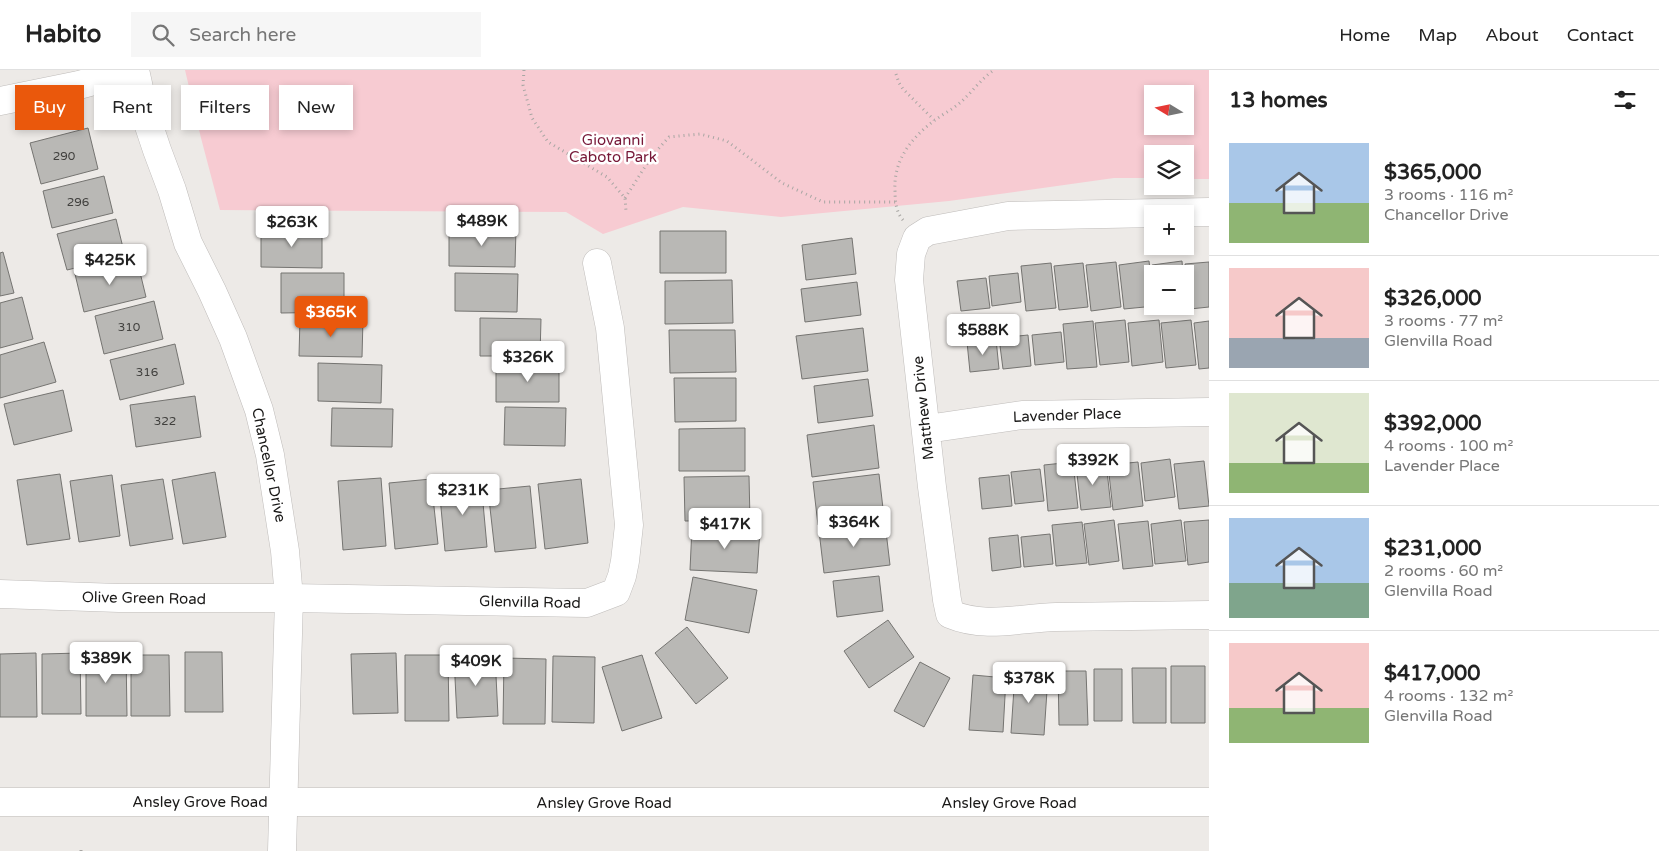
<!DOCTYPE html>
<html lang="en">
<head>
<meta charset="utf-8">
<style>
	:root { --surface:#fff; --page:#f6f6f6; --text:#222; --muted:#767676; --line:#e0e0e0; --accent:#ea580c }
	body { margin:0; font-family:"Varela Round",sans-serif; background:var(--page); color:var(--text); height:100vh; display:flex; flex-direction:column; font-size:19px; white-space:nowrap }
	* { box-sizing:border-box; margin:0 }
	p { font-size:16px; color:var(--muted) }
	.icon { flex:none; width:28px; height:28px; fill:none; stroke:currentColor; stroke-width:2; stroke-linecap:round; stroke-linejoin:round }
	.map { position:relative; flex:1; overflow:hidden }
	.panel { display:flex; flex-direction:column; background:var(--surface); width:450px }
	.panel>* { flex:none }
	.banner { position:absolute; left:15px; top:15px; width:475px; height:45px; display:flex; gap:10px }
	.needle { width:32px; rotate:280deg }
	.tools { position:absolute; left:1144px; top:15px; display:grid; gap:10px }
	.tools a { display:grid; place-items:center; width:50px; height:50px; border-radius:0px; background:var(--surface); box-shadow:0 2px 8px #0003; font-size:25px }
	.price { position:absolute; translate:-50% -42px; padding:0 11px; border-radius:5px; background:#fff; color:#222; font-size:16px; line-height:32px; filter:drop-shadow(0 1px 2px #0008) }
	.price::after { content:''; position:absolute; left:50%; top:30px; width:15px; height:11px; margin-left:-8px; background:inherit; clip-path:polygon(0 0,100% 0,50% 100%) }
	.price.selected { background:var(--accent); color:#fff }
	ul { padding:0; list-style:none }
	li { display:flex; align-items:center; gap:15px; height:125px; padding:0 20px }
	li+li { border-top:1px solid var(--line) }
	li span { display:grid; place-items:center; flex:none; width:140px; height:100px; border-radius:0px; color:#555 }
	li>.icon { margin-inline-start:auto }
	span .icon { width:60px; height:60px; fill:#fffc; stroke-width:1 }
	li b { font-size:21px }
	h2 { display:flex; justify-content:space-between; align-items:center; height:60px; padding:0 20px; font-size:21px }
	.pill { padding:0 18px; border-radius:0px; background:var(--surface); box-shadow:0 2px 8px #0003; font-size:18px; line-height:45px }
	.pill.selected { background:var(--accent); color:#fff }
	header { display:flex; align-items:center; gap:30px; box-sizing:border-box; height:70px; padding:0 25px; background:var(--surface); border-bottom:1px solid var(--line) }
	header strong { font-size:24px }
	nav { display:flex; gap:28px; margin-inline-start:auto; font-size:18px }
	.search { width:350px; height:45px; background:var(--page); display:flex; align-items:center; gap:12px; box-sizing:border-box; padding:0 18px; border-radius:0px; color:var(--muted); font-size:19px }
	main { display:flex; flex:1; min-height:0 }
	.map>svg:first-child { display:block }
</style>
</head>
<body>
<header>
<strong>Habito</strong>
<div class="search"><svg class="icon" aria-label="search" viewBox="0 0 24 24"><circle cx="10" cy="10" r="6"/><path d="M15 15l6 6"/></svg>Search here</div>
<nav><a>Home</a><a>Map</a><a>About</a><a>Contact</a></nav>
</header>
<main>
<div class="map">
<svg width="1209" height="781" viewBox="0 0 1209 781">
	<rect width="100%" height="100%" fill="#edeae7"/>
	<path fill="#f7cbd2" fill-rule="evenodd" d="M185,0H1209V109H1185V84H1152V108H1114L949,131L781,147L683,137L603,164L566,142L220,140L201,68ZM1152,24H1185V56H1152Z"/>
	<path fill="#b9b8b5" stroke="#757471" d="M88,58L98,99L41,114L30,73Z
		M104,106L113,143L52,158L43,121Z
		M116,149L125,186L67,200L57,164Z
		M261,158L322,159V198L261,197Z
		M449,158L516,159L515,197L449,196Z
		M660,161H726V203H660Z
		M852,168L856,204L806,210L802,175Z
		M3,182L14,223L0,226V183Z
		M137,190L146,227L84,242L75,204Z
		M1149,191L1152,217V236H1155L1124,239L1119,195Z
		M1182,191L1183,204H1153L1152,195Z
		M1116,192L1121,237L1091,241L1086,195Z
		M1209,192V237L1190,239L1185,194Z
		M1051,193L1056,238L1026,241L1021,196Z
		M1083,193L1088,237L1059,240L1054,196Z
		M281,203H344V242L281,243Z
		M455,203L518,204L517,242L455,241Z
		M1018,203L1021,232L992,236L989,206Z
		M986,208L990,238L961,241L957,211Z
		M732,210L733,253L665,254V211Z
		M857,212L861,245L805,252L801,219Z
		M1185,218L1187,236L1157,240V236H1185Z
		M22,227L33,269L0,278V233Z
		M154,231L163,269L104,284L95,246Z
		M300,248L363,249L362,287L299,286Z
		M480,248L541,249L540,286H480Z
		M1125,250L1129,292L1100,295L1095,253Z
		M1159,250L1163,292L1132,296L1128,253Z
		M1191,250L1196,295L1166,298L1161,253Z
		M1093,251L1097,297L1067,299L1063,254Z
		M1209,251V298L1199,299L1194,253Z
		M863,258L868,301L802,309L796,266Z
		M669,260H735L736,302L670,303Z
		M1061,262L1064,292L1035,295L1032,265Z
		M1028,265L1031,296L1003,299L999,268Z
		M996,269L999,299L970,302L967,272Z
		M44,272L56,312L0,328V285Z
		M175,274L184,314L120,330L110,290Z
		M318,293L382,295L381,333L318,331Z
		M559,294V332H496V295Z
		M674,308H736V351L675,352Z
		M868,309L873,346L818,353L814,316Z
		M63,320L72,361L14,375L4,334Z
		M195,326L201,367L136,377L130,335Z
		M505,337L566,338L565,376L504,375Z
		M332,338L393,339L392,377L331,376Z
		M874,355L879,398L812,407L807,365Z
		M745,358V401H679V359Z
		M1170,389L1175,427L1145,431L1141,393Z
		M1204,391L1209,436L1179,439L1174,394Z
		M1073,392L1078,438L1048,441L1044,395Z
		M1106,392L1111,437L1081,440L1076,395Z
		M1138,392L1143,436L1113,440L1108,395Z
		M1040,399L1044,431L1015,434L1011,402Z
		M215,402L226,467L183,474L172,410Z
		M60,404L70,469L27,475L17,410Z
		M879,404L884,447L818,455L813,412Z
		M112,405L120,466L79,472L70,411Z
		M1009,405L1012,436L982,439L979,408Z
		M749,406L750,450L685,451L684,407Z
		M381,408L386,476L343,480L338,411Z
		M163,409L173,469L130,476L121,415Z
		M431,409L438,474L395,479L389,413Z
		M581,409L588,473L545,479L538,414Z
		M481,411L487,477L445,481L439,416Z
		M530,416L536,478L495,482L488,420Z
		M1114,450L1119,491L1089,495L1084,454Z
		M1181,450L1186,491L1155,494L1151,454Z
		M1209,450V492L1188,495L1184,452Z
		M1148,451L1153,496L1123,499L1118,454Z
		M1082,452L1087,493L1056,496L1052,455Z
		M885,453L890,495L824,503L819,461Z
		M692,457L760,460L757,503L690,500Z
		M1050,464L1053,494L1024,497L1021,467Z
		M1018,465L1021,497L992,501L989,468Z
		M879,506L883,541L837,547L833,511Z
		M693,507L757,520L749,563L685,550Z
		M888,550L914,587L869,618L844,581Z
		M687,557L728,608L696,634L655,583Z
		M86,582H126L127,646H86Z
		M185,582H222L223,642H185Z
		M36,583L37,647H0V584Z
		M80,583L81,644H42V584Z
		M396,583L398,643L353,644L351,584Z
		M131,585H169L170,646H131Z
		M405,585H448L449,651H405Z
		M642,585L662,648L622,661L602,597Z
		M495,586L498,646L457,648L454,588Z
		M553,586L595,587L594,653L552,652Z
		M504,588L546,589L545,654H503Z
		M920,592L950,608L924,657L894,641Z
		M1171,596H1205V653H1171Z
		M1132,598H1166V653H1133Z
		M1094,599H1122V651H1094Z
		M1058,601H1086L1088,655H1059Z
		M1015,603L1048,606L1044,665L1011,663Z
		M973,605L1006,608L1003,662L969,660Z"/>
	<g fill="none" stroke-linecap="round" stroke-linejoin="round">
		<g stroke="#bfbcba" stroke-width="29">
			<path id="minor" d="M135,0L144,41L157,80L172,120L188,173L212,221L233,268L259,340L270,385L285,481L289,528L282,781
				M0,31L79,15L134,0
				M1209,142L1008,146L928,161L917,168L911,184L909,210L932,417L947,530L950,544C986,559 1019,548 1056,547C1107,546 1158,546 1209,545
				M927,359L1022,345L1209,342
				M0,524L119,528H289L587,533L616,522L622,506L625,491L629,455L610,258L597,193
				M0,732H1209"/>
		</g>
		<path stroke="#a8a6a3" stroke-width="3" stroke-dasharray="1 4" stroke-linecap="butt" d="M524,0L523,15L532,48L548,72L607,107L625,128L626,141
			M896,4L899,13L903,19L934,50
			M625,128L652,86L669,67L700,64L727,71L782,113L823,132H896
			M903,150C896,142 895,131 895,121C893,90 912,67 935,50C943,44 953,39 961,32C972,22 982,8 994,0
			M81,781V776"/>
		<use href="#minor" stroke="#fff" stroke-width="28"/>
	</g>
	<g text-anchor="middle" stroke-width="5" stroke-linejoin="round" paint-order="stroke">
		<g font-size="12" fill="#41403e">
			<text x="64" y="90">290</text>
			<text x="78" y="136">296</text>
			<text x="129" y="261">310</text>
			<text x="147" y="306">316</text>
			<text x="165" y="355">322</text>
		</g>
		<g font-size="15" fill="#761737" stroke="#fff">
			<text x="613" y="75">Giovanni<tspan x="613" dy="17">Caboto Park</tspan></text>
		</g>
		<g font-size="15" fill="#191817" stroke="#fff">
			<text transform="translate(923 338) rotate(-96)" y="5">Matthew Drive</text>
			<text transform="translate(1067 345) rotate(-2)" y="5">Lavender Place</text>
			<text transform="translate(269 395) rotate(78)" y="5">Chancellor Drive</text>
			<text transform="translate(144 528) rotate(1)" y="5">Olive Green Road</text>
			<text transform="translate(530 532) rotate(1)" y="5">Glenvilla Road</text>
			<text x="200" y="737">Ansley Grove Road</text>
			<text x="604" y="738">Ansley Grove Road</text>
			<text x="1009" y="738">Ansley Grove Road</text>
		</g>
	</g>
</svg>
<div class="tools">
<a><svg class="needle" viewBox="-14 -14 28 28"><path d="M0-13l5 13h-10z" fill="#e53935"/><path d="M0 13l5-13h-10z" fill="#767676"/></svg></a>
<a><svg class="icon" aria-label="layers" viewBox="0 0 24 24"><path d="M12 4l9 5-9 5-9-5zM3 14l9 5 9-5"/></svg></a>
<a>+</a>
<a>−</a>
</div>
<b class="price" style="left:482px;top:177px">$489K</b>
<b class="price" style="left:292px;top:178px">$263K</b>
<b class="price" style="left:110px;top:216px">$425K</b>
<b class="price selected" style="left:331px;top:268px">$365K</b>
<b class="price" style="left:983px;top:286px">$588K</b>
<b class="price" style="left:528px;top:313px">$326K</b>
<b class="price" style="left:1093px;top:416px">$392K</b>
<b class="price" style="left:463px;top:446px">$231K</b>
<b class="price" style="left:854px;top:478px">$364K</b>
<b class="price" style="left:725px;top:480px">$417K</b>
<b class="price" style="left:106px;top:614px">$389K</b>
<b class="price" style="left:476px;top:617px">$409K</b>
<b class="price" style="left:1029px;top:634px">$378K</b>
<div class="banner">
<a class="pill selected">Buy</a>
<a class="pill">Rent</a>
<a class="pill">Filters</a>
<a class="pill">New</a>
</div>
</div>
<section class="panel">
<h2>13 homes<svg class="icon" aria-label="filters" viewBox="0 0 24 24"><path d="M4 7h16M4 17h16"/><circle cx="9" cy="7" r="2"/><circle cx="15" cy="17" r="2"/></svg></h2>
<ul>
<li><span style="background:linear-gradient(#a9c7e8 60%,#8fb573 0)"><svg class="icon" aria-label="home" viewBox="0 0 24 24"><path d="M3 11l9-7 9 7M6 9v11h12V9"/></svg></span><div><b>$365,000</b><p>3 rooms · 116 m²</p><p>Chancellor Drive</p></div></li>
<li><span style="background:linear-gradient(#f6c9c9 70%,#9aa5b1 0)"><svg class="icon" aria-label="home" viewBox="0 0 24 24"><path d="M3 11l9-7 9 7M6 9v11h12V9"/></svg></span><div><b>$326,000</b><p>3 rooms · 77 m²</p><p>Glenvilla Road</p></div></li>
<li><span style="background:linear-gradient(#dfe7d0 70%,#8fb573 0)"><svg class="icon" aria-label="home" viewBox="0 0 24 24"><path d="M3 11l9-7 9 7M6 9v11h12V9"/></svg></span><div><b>$392,000</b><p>4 rooms · 100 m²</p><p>Lavender Place</p></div></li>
<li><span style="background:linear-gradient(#a9c7e8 65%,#7fa58c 0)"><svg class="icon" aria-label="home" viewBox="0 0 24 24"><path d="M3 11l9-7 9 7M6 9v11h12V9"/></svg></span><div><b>$231,000</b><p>2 rooms · 60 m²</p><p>Glenvilla Road</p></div></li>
<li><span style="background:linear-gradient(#f6c9c9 65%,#8fb573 0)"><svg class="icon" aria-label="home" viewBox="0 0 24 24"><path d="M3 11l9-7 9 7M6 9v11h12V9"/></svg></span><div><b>$417,000</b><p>4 rooms · 132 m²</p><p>Glenvilla Road</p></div></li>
</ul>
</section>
</main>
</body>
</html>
